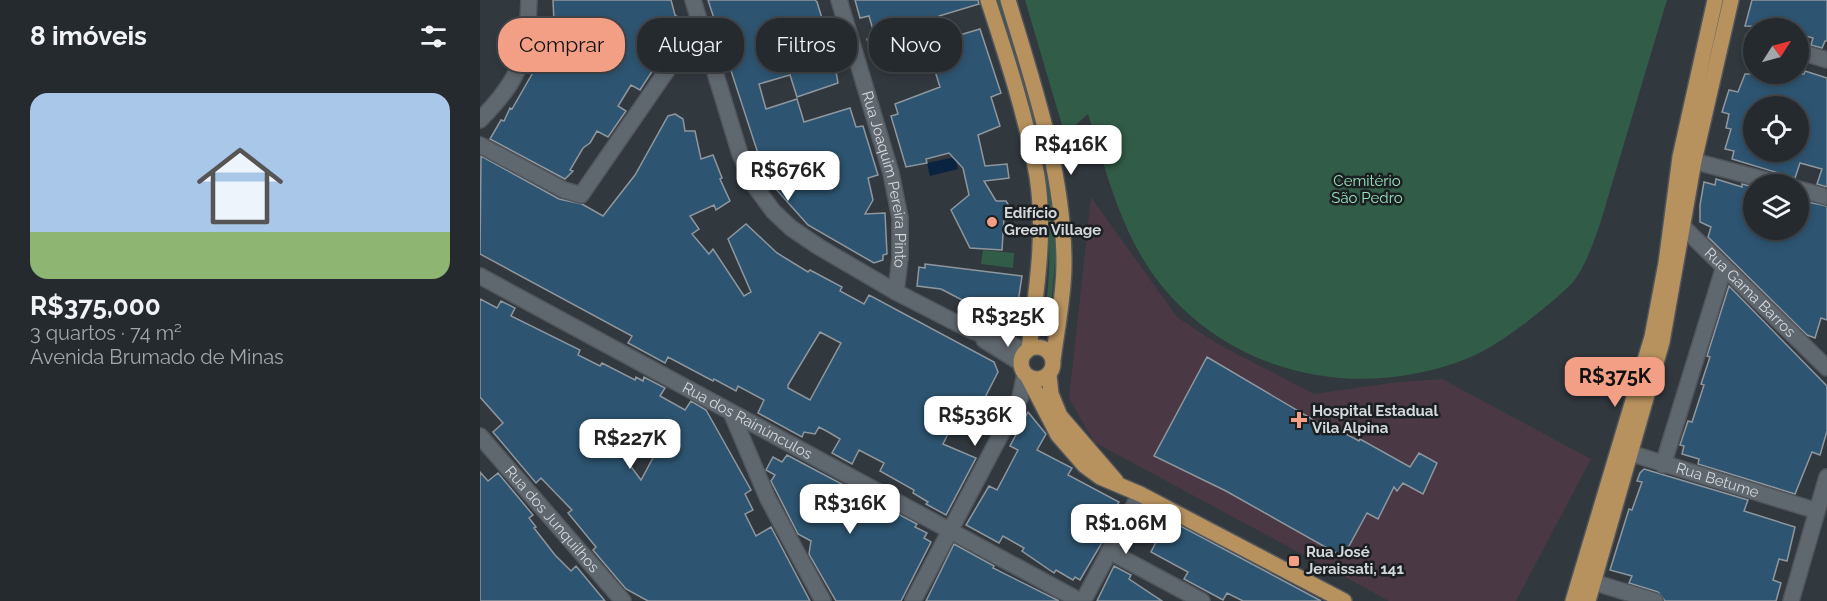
<!DOCTYPE html>
<html lang="pt">
<head>
<meta charset="utf-8">
<style>
	:root { --surface:#252a2e; --page:#2d3236; --text:#f1f3f6; --muted:#a3a7aa; --line:#42464a; --accent:#f39f86 }
	body { margin:0; font-family:Raleway,sans-serif; background:var(--page); color:var(--text); height:100vh; display:flex; flex-direction:column; font-size:22px; white-space:nowrap }
	* { box-sizing:border-box; margin:0 }
	p { font-size:20px; color:var(--muted) }
	.icon { flex:none; width:33px; height:33px; fill:none; stroke:currentColor; stroke-width:2; stroke-linecap:round; stroke-linejoin:round }
	.map { position:relative; flex:1; overflow:hidden }
	.side { display:flex; flex-direction:column; background:var(--surface); width:480px }
	.side>* { flex:none }
	.top-card { position:absolute; left:18px; top:18px; width:570px; height:54px; display:flex; gap:12px }
	.needle { width:39px; rotate:54deg }
	.fabs { position:absolute; left:1263px; top:18px; display:grid; gap:12px }
	.fabs a { display:grid; place-items:center; width:66px; height:66px; border-radius:50%; background:var(--surface); box-shadow:0 3px 9px #0003,0 0 0 2px var(--line); font-size:30px }
	.price { position:absolute; translate:-50% -51px; padding:0 14px; border-radius:12px; background:#fff; color:#222; font-size:20px; line-height:39px; filter:drop-shadow(0 2px 3px #0008) }
	.price::after { content:''; position:absolute; left:50%; top:36px; width:18px; height:14px; margin-left:-9px; background:inherit; clip-path:polygon(0 0,100% 0,50% 100%) }
	.price.current { background:var(--accent); color:#111 }
	ul { padding:0; list-style:none }
	li { display:grid; align-content:center; gap:12px; height:318px; padding:0 30px }
	li span { display:grid; place-items:center; height:186px; border-radius:18px; color:#555 }
	li>.icon { margin-inline-start:auto }
	span .icon { width:108px; height:108px; fill:#fffc; stroke-width:1 }
	li b { font-size:26px }
	h2 { display:flex; justify-content:space-between; align-items:center; height:72px; padding:0 30px; font-size:26px }
	.pill { padding:0 21px; border-radius:24px; background:var(--surface); box-shadow:0 3px 9px #0003,0 0 0 2px var(--line); font-size:21px; line-height:54px }
	.pill.current { background:var(--accent); color:#111 }
	main { display:flex; flex:1; min-height:0 }
	.map>svg:first-child { display:block }
</style>
</head>
<body>
<main>
<section class="side">
<h2>8 imóveis<svg class="icon" aria-label="filters" viewBox="0 0 24 24"><path d="M4 7h16M4 17h16"/><circle cx="9" cy="7" r="2"/><circle cx="15" cy="17" r="2"/></svg></h2>
<ul>
<li><span style="background:linear-gradient(#a9c7e8 75%,#8fb573 0)"><svg class="icon" aria-label="home" viewBox="0 0 24 24"><path d="M3 11l9-7 9 7M6 9v11h12V9"/></svg></span><div><b>R$375,000</b><p>3 quartos · 74 m²</p><p>Avenida Brumado de Minas</p></div></li>
</ul>
</section>
<div class="map">
<svg width="1347" height="601" viewBox="0 0 1347 601">
	<rect width="100%" height="100%" fill="#31383e"/>
	<path fill="#4a3944" d="M611,197L697,317L736,343L834,394L918,382L962,379L1111,459L1036,601H909L614,442L589,398Z"/>
	<path fill="#315c47" d="M515,0H524L564,138L578,229L571,306L566,304C581,198 543,101 515,0Z
		M545,0H1187L1120,224C1113,243 1106,266 1093,282C1080,296 1063,309 1048,321C1029,335 1009,350 986,359C879,401 755,376 681,285C641,235 627,173 608,114L589,131L584,132Z
		M503,250L534,253L533,268L501,264Z"/>
	<path fill="#092341" d="M475,157L478,169L450,176L447,163Z"/>
	<path fill="#2d5470" stroke="#8f979e" stroke-width="1.5" fill-rule="evenodd" d="M73,0H191L195,15L202,20L192,39L185,33L165,65L173,70L160,90L151,85L138,106L146,111L128,137L117,131L110,143L103,148L90,170L93,171L85,179L10,139L21,120L24,121L30,108L32,109L55,69L65,71L66,22H74Z
		M228,0H335L337,2L353,54L358,83L317,97L310,75L279,84L286,109L317,99L324,122L370,108L376,127L383,126L398,175L388,178L393,200L385,214L405,213L407,254L403,255V260L394,263L328,225L286,178Z
		M375,0H498L499,4L459,16L466,39L500,29L521,93L511,97L520,126L498,135L505,166L527,164L529,178L504,181L516,201H526L531,209L524,218L522,250L490,248L471,210L489,195L483,168L469,153L446,159L447,163L426,167L411,116L418,114L415,104L460,87L446,42L409,53L410,56L393,61L387,39L395,37L389,16L380,18Z
		M1272,0H1347V41H1345L1342,48L1331,45L1333,38L1318,34V28L1265,26Z
		M1325,71L1347,78V187L1337,184L1342,169L1320,163L1315,178L1252,159L1254,151L1245,149L1251,129L1246,128L1249,114L1242,112L1249,90L1258,92L1265,74H1324ZM1274,106H1318V152H1274Z
		M195,114L203,119L205,131H215L221,159L233,155L242,178L240,179L250,201L236,210L234,205L210,216L219,229L212,234L229,254L233,249L264,296L271,292L248,239L266,224L297,253L328,272L330,270L362,287L360,291L384,304L389,295L514,362L518,372L493,421L505,427L499,437L473,424L463,444L496,458L466,515L446,504L448,502L433,493L434,490L400,471L404,463L379,450L372,464L352,453L360,439L350,433L339,427L335,434L324,432L322,437L278,413L284,400L258,386L256,391L234,379L233,381L188,357L185,363L148,343L152,336L0,254L1,156L79,199L102,204L123,216L155,175L188,116ZM340,332L361,343L330,400L308,388V385Z
		M1236,179L1262,187V184L1274,187V230H1318V200L1347,206V320L1341,318L1335,338L1327,335L1228,237L1231,227L1220,222V205L1224,182L1235,185Z
		M445,264L542,276L534,329L514,326L517,306L484,301L461,289L437,286L439,267L445,268Z
		M1249,286L1347,386V431L1340,455L1332,452L1315,494L1218,464L1219,459L1202,454L1204,446L1200,445L1208,421L1212,422L1224,385L1221,384L1230,357L1227,356Z
		M0,299L17,308L21,301L35,308L31,316L100,350L98,355L120,366L122,363L155,380L156,377L163,381L164,377L185,388L180,396L205,410L211,401L226,410L271,490L265,494L273,510L265,514L276,536L291,527L330,601H168L146,589L113,550L116,547L88,513L92,510L61,478L56,483L13,432L23,423L0,397ZM155,443L175,454L161,480L146,460Z
		M727,357L842,425L844,422L879,441L880,439L930,467L939,453L957,463L943,494L923,483L917,491L914,487L898,519L887,513L863,557L746,491L674,456Z
		M548,412L566,434L557,450L592,468L588,475L639,502L632,514L637,517L600,580L595,577L593,580L576,570L574,573L542,551L544,548L523,536L519,543L486,525L509,486L517,490L538,450L530,446Z
		M307,455L437,524L435,527L447,533L444,538L451,542L421,601H356L329,554L331,541L318,534L291,481L295,475L286,470L293,457L302,462Z
		M1164,469L1268,500L1264,511L1315,527L1307,561L1299,559L1293,580L1301,583L1296,601H1185L1178,592L1149,583L1152,576L1130,570L1149,509L1152,510L1162,482L1157,481L1160,473Z
		M0,472L8,481L18,473L53,515L49,518L56,527L54,528L75,555L91,571L96,566L125,601H0Z
		M680,515L759,557L841,601H763L747,593L743,600L704,579L708,572L671,552L682,530L674,526Z
		M474,544L514,566L513,568L579,601H446Z
		M634,566L651,575L649,579L682,601H617Z"/>
	<g fill="none" stroke-linecap="round" stroke-linejoin="round">
		<g stroke="#51565c" stroke-width="18">
			<g id="minor">
				<path d="M213,0L260,154L274,185L293,211L311,228L339,247L416,292L492,331L529,343L546,352"/>
				<path id="s1" d="M359,0L411,173L420,218V258L416,292"/>
				<path d="M1273,38H1274"/>
				<path d="M1318,51L1347,60"/>
				<path d="M0,120C41,78 47,58 49,0"/>
				<path d="M0,145L84,190L101,195L219,24"/>
				<path d="M1202,158L1301,184"/>
				<path d="M1318,189L1347,197"/>
				<path id="s2" d="M1195,219L1347,368"/>
				<path id="s3" d="M0,276L600,601"/>
				<path d="M504,340L541,363"/>
				<path d="M251,412L288,499L343,601"/>
				<path id="s4" d="M0,436L143,601"/>
				<path id="s5" d="M1140,450L1337,511"/>
				<path d="M1183,465L1244,267"/>
				<path d="M629,551L722,601"/>
				<path d="M1103,579L1175,601"/>
				<path d="M433,601L540,398L545,374"/>
				<path d="M603,601L660,494"/>
				<path d="M1311,601L1347,477"/>
			</g>
		</g>
		<g stroke="#51565c" stroke-width="18">
			<path id="major" d="M508,0C527,58 546,116 557,176C566,233 556,293 549,349
				M528,0C554,86 584,173 584,264C584,295 577,329 573,360
				M541 363a16 16 0 1 1 32 0a16 16 0 1 1-32 0Z
				M569,375L571,394L580,416L636,481
				M548,377L578,435L605,466L620,477L660,494L864,601
				M1093,601L1172,337L1186,263L1200,157L1235,0
				M1108,601L1182,342L1214,161L1251,0"/>
		</g>
		<use href="#minor" stroke="#60686f" stroke-width="15"/>
		<use href="#major" stroke="#b8925e" stroke-width="15"/>
	</g>
	<g fill="#f39f86" stroke="#1c1f22" stroke-width="2">
		<circle cx="512" cy="222" r="6"/>
		<path d="M816 411h6v6h6v6h-6v6h-6v-6h-6v-6h6z"/>
		<rect x="808" y="555" width="12" height="12" rx="3"/>
	</g>
	<g text-anchor="middle" stroke-width="5" stroke-linejoin="round" paint-order="stroke">
		<g font-size="15" fill="#d3d8dc" stroke="#1c1f22">
			<text dy="5" stroke="none"><textPath href="#s1" startOffset="186">Rua Joaquim Pereira Pinto</textPath></text>
			<text dy="5" stroke="none"><textPath href="#s2" startOffset="105">Rua Gama Barros</textPath></text>
			<text dy="5" stroke="none"><textPath href="#s3" startOffset="304">Rua dos Rainúnculos</textPath></text>
			<text dy="5" stroke="none"><textPath href="#s5" startOffset="102">Rua Betume</textPath></text>
			<text dy="5" stroke="none"><textPath href="#s4" startOffset="110">Rua dos Junquilhos</textPath></text>
		</g>
		<g font-size="15" fill="#95e2bb" stroke="#1c1f22">
			<text x="887" y="186">Cemitério<tspan x="887" dy="17">São Pedro</tspan></text>
		</g>
		<g font-size="15" font-weight="bold" fill="#d3d8dc" stroke="#1c1f22" text-anchor="start">
			<text x="524" y="218">Edifício<tspan x="524" dy="17">Green Village</tspan></text>
			<text x="832" y="416">Hospital Estadual<tspan x="832" dy="17">Vila Alpina</tspan></text>
			<text x="826" y="557">Rua José<tspan x="826" dy="17">Jeraissati, 141</tspan></text>
		</g>
	</g>
</svg>
<div class="fabs">
<a><svg class="needle" viewBox="-14 -14 28 28"><path d="M0-13l5 13h-10z" fill="#e53935"/><path d="M0 13l5-13h-10z" fill="#a3a7aa"/></svg></a>
<a><svg class="icon" aria-label="locate" viewBox="0 0 24 24"><circle cx="12" cy="12" r="6"/><path d="M12 2v4M12 18v4M2 12h4M18 12h4"/></svg></a>
<a><svg class="icon" aria-label="layers" viewBox="0 0 24 24"><path d="M12 4l9 5-9 5-9-5zM3 14l9 5 9-5"/></svg></a>
</div>
<b class="price" style="left:591px;top:176px">R$416K</b>
<b class="price" style="left:308px;top:202px">R$676K</b>
<b class="price" style="left:528px;top:348px">R$325K</b>
<b class="price current" style="left:1135px;top:408px">R$375K</b>
<b class="price" style="left:495px;top:447px">R$536K</b>
<b class="price" style="left:150px;top:470px">R$227K</b>
<b class="price" style="left:370px;top:535px">R$316K</b>
<b class="price" style="left:646px;top:555px">R$1.06M</b>
<div class="top-card">
<a class="pill current">Comprar</a>
<a class="pill">Alugar</a>
<a class="pill">Filtros</a>
<a class="pill">Novo</a>
</div>
</div>
</main>
</body>
</html>
